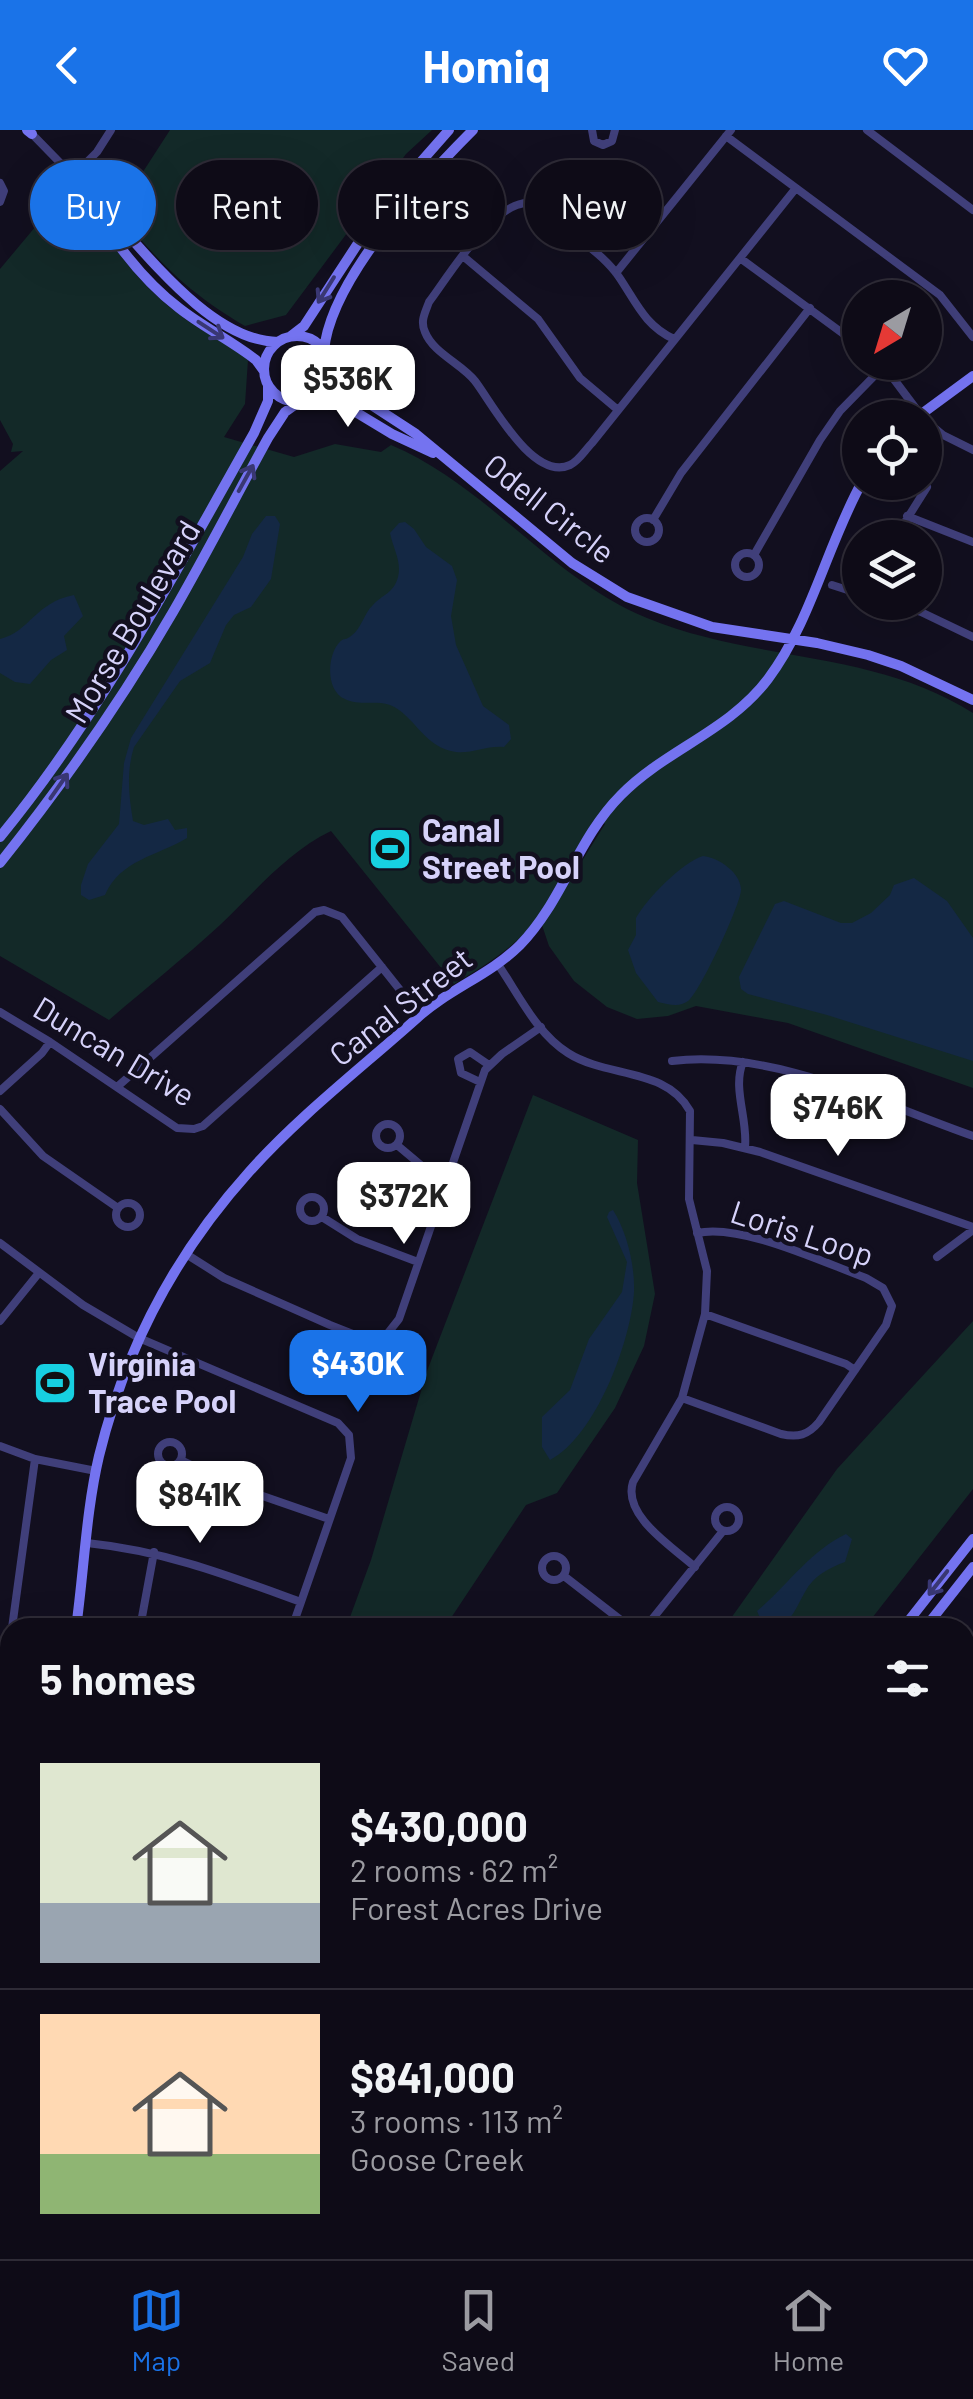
<!DOCTYPE html>
<html lang="en">
<head>
<meta charset="utf-8">
<style>
	:root { --surface:#0e0b17; --page:#171420; --text:#f1f3f6; --muted:#9b9ba1; --line:#2e2b36; --accent:#1a73e8 }
	body { margin:0; font-family:Barlow,sans-serif; background:var(--page); color:var(--text); height:100vh; display:flex; flex-direction:column; font-size:38px; white-space:nowrap }
	* { box-sizing:border-box; margin:0 }
	p { font-size:32px; color:var(--muted) }
	.icon { flex:none; width:55px; height:55px; fill:none; stroke:currentColor; stroke-width:2; stroke-linecap:round; stroke-linejoin:round }
	.map { position:relative; flex:1; overflow:hidden }
	.sheet { position:absolute; left:0px; top:1488px; width:975px; height:642px; display:flex; flex-direction:column; background:var(--surface); border-radius:30px 30px 0 0; box-shadow:0 10px 40px #0002,0 0 0 2px var(--line) }
	.sheet>* { flex:none }
	.hud { position:absolute; left:30px; top:30px; width:915px; height:90px; display:flex; gap:20px }
	.needle { width:65px; rotate:218deg }
	.controls { position:absolute; left:842px; top:150px; display:grid; gap:20px }
	.controls a { display:grid; place-items:center; width:100px; height:100px; border-radius:50%; background:var(--surface); box-shadow:0 10px 40px #0002,0 0 0 2px var(--line); font-size:50px }
	.price { position:absolute; translate:-50% -85px; padding:0 22px; border-radius:20px; background:#fff; color:#222; font-size:32px; line-height:65px; filter:drop-shadow(0 2px 5px #0008) }
	.price::after { content:''; position:absolute; left:50%; top:60px; width:30px; height:22px; margin-left:-15px; background:inherit; clip-path:polygon(0 0,100% 0,50% 100%) }
	.price.on { background:var(--accent); color:#fff }
	ul { padding:0; list-style:none }
	li { display:flex; align-items:center; gap:30px; height:250px; padding:0 40px }
	li+li { border-top:2px solid var(--line) }
	li span { display:grid; place-items:center; flex:none; width:280px; height:200px; border-radius:0px; color:#555 }
	li>.icon { margin-inline-start:auto }
	span .icon { width:120px; height:120px; fill:#fffc; stroke-width:1 }
	li b { font-size:42px }
	h2 { display:flex; justify-content:space-between; align-items:center; height:120px; padding:0 40px; font-size:42px }
	.pill { padding:0 35px; border-radius:45px; background:var(--surface); box-shadow:0 10px 40px #0002,0 0 0 2px var(--line); font-size:35px; line-height:90px }
	.pill.on { background:var(--accent); color:#fff }
	header { display:flex; justify-content:space-between; align-items:center; height:130px; padding:0 40px; background:var(--accent); color:#fff; font-size:45px; font-weight:700 }
	.menu { display:flex; justify-content:space-around; align-items:center; height:140px; border-top:2px solid var(--line); background:var(--surface); font-size:28px; color:var(--muted) }
	.menu a { display:grid; justify-items:center; gap:5px }
	.menu .on { color:var(--accent) }
	.map>svg:first-child { display:block }
</style>
</head>
<body>
<header><svg class="icon" aria-label="back" viewBox="0 0 24 24"><path d="M15 5l-7 7 7 7"/></svg>Homiq<svg class="icon" aria-label="heart" viewBox="0 0 24 24"><path d="M12 20l-8-8c-3-5 5-10 8-4 3-6 11-1 8 4z"/></svg></header>
<div class="map">
<svg width="973" height="2129" viewBox="0 0 973 2129">
	<rect width="100%" height="100%" fill="#120f1f"/>
	<path fill="#132928" d="M170,0H432L406,24L286,185L245,196C187,162 160,133 117,82Z
		M72,53C101,100 131,148 176,182C198,200 226,212 248,230L245,274L224,307L294,327L335,314L381,322L391,315C488,356 550,448 647,488C753,532 875,520 973,583V958L788,893L696,876L668,886L637,889L607,877L574,851L549,816L542,795L605,694L598,686C575,714 564,749 543,780C521,814 489,833 454,854L331,701C286,723 255,762 220,795C184,828 145,859 109,890L0,826V341L23,321L11,322L13,314L0,290V139Z
		M533,965L638,1010L637,1053L655,1164L644,1216L615,1278L557,1363L526,1375L445,1497L346,1498L371,1430L427,1241Z
		M973,1191V1359L865,1497L724,1498L837,1339Z
		M973,1513V2129H654L657,2120H965V1516Z"/>
	<path fill="#142844" d="M266,386H275L280,394L271,449L251,477L234,485L226,495L210,533L180,551L134,617C126,642 129,667 133,691L144,695L168,689L175,700L187,698V708C157,726 120,730 105,765L89,770L81,765V755L88,734L119,694L124,633L131,608L243,427L252,404Z
		M405,392L414,399L426,417L452,436L457,450L451,486L456,515L483,576L509,595L511,609L504,617C486,615 468,626 451,621C422,614 414,585 390,575C376,570 358,576 345,569C326,561 327,528 338,514C345,506 343,512 351,506C362,498 364,483 373,475C383,464 394,463 398,447C402,432 393,418 390,403L399,393Z
		M74,465L83,486L64,506L67,520L51,530L30,554L15,552L0,543V509C31,501 34,473 74,465Z
		M703,726C719,728 740,742 741,759C742,772 699,864 688,871C679,878 668,874 658,872L636,843L628,820L636,805V788C646,770 682,732 703,726Z
		M914,748L947,771L973,808V931L827,885L748,864L741,859L739,847L775,774L784,771L841,793H852L871,783L890,765L894,755Z
		M613,1080C627,1102 635,1136 634,1162C631,1211 596,1306 550,1330L542,1317V1287L570,1260L589,1209L622,1162L627,1132L607,1087L609,1082Z
		M846,1404L852,1409L845,1432C829,1438 813,1446 805,1462C794,1481 791,1498 764,1497L757,1481C787,1456 810,1421 846,1404Z"/>
	<g fill="none" stroke-linecap="round" stroke-linejoin="round">
		<path stroke="#403f7a" stroke-width="8" d="M592,0L594,11L603,15L612,11L615,0
			M867,0L973,80
			M32,4L73,46L97,22L111,0
			M726,6L940,165L973,207
			M0,53L4,61L0,72
			M464,127L538,189L580,248L618,280
			M740,128L860,216
			M616,143L731,0
			M674,209C645,196 636,172 619,147C606,128 585,114 568,99C559,91 548,80 537,75C500,59 449,146 429,172C425,183 420,191 425,202C433,223 462,234 475,251C492,273 533,352 570,335C579,331 585,320 592,313L796,58
			M884,236L923,288
			M925,290L943,305L973,320
			M907,386L973,412
			M635 400a12 12 0 1 1 24 0a12 12 0 1 1-24 0Z
			M653,390L681,343L810,178
			M895,408L927,357
			M735 435a12 12 0 1 1 24 0a12 12 0 1 1-24 0Z
			M754,425L820,310L840,281L884,236
			M832,455L860,464
			M890,472L921,482L973,507
			M497,833C518,863 536,903 568,923C607,948 666,937 690,981L689,1069L707,1141L705,1184L682,1268L633,1352C622,1386 673,1417 695,1437
			M0,882L50,912L177,998L194,999L203,996L382,837
			M672,931C773,919 879,973 973,1006
			M743,932C732,958 748,989 745,1017
			M480,952L461,943L458,929L470,922L489,935
			M117,957L315,782L324,780L342,787L420,885
			M0,961L42,923L50,912
			M0,979L43,1026L118,1078
			M376 1006a12 12 0 1 1 24 0a12 12 0 1 1-24 0Z
			M692,1010L723,1013L760,1022L973,1097
			M397,1015L422,1036L449,1046
			M300 1079a12 12 0 1 1 24 0a12 12 0 1 1-24 0Z
			M116 1085a12 12 0 1 1 24 0a12 12 0 1 1-24 0Z
			M322,1087L357,1109L418,1132
			M0,1113L83,1175L139,1208L338,1293L349,1305L351,1328L292,1498
			M186,1124L224,1148L330,1195L368,1210L384,1208L399,1189L485,940L502,924L541,897
			M937,1127L973,1100
			M705,1184L846,1234L855,1240
			M0,1191L38,1144
			M682,1268L781,1304C798,1308 808,1305 819,1292L886,1195L892,1176L883,1158L866,1148C822,1132 741,1093 697,1103
			M158 1324a12 12 0 1 1 24 0a12 12 0 1 1-24 0Z
			M0,1316L35,1329L96,1341
			M181,1330L234,1356L329,1389
			M715 1389a12 12 0 1 1 24 0a12 12 0 1 1-24 0Z
			M87,1413C165,1421 227,1445 301,1472
			M542 1438a12 12 0 1 1 24 0a12 12 0 1 1-24 0Z
			M564,1446L631,1498
			M12,1498L35,1329
			M140,1498L154,1422
			M645,1498L723,1401
			M0,1548L10,1505
			M200,2120L233,2129
			M162,2129V2120
			M453,2129L454,2120"/>
		<path stroke="#7473f0" stroke-width="10" d="M27,0L32,4
			M73,46C103,94 133,143 179,178C203,197 232,211 256,230L264,241
			M84,57C133,104 204,211 278,212
			M291,206L304,196L383,75L449,0
			M264 239a33 33 0 1 1 66 0a33 33 0 1 1-66 0Z
			M324,221C330,150 423,50 473,0
			M328,231L339,253L347,259L416,304L572,433L627,467L712,497L817,513L868,525L901,536L973,570
			M314,268L339,272L392,304L433,323
			M916,288L973,246
			M0,707C101,584 176,441 254,303L268,271V256
			M0,733C63,654 122,570 173,482C206,425 236,366 268,308L285,282L299,272
			M76,1498C84,1441 86,1381 99,1326C125,1220 176,1123 249,1042C299,986 360,939 416,889C447,860 490,845 520,815C563,771 577,709 621,665C665,620 729,601 768,549C811,492 827,415 862,352
			M903,1498L973,1409
			M925,1498L973,1437
			M0,1686L10,1676
			M0,1703L10,1714
			M0,1757L10,1745
			M0,1959L10,1969
			M96,2120L98,2129
			M560,2129L561,2120
			M586,2129L587,2120
			M597,2129L600,2120"/>
	</g>
	<defs><path id="oneway-shaft" d="M-6 0H5M1.5-3L5.5 0L1.5 3" fill="none" stroke-width="1.6" stroke-linecap="round" stroke-linejoin="round" transform="scale(2.5)"/></defs>
	<g stroke="#393773">
		<use href="#oneway-shaft" transform="translate(326 160) rotate(122)"/>
		<use href="#oneway-shaft" transform="translate(211 200) rotate(33)"/>
		<use href="#oneway-shaft" transform="translate(246 348) rotate(-61)"/>
		<use href="#oneway-shaft" transform="translate(59 656) rotate(-55)"/>
		<use href="#oneway-shaft" transform="translate(938 1453) rotate(128)"/>
	</g>
	<defs>
		<g id="stadium-square" transform="scale(2.25)"><rect x="-9" y="-9" width="18" height="18" rx="4" fill="#17d0e1" stroke="#120f1f"/><path d="M0-5a6.5 5 0 1 0 0 10a6.5 5 0 1 0 0-10ZM-3.5-1.8h7v3.6h-7Z" fill="#111"/></g>
	</defs>
	<g fill-rule="evenodd">
		<use href="#stadium-square" x="390" y="719"/>
		<use href="#stadium-square" x="55" y="1253"/>
	</g>
	<g text-anchor="middle" stroke-width="9" stroke-linejoin="round" paint-order="stroke">
		<g font-size="32" fill="#d6d2fa" stroke="#120f1f">
			<text transform="translate(549 379) rotate(38)" y="11">Odell Circle</text>
			<text transform="translate(133 492) rotate(-59)" y="11">Morse Boulevard</text>
			<text transform="translate(401 877) rotate(-38)" y="11">Canal Street</text>
			<text transform="translate(114 922) rotate(31)" y="11">Duncan Drive</text>
			<text transform="translate(802 1104) rotate(18)" y="11">Loris Loop</text>
		</g>
		<g font-size="32" font-weight="bold" fill="#d6d2fa" stroke="#120f1f" text-anchor="start">
			<text x="422" y="712">Canal<tspan x="422" dy="37">Street Pool</tspan></text>
			<text x="88" y="1246">Virginia<tspan x="88" dy="37">Trace Pool</tspan></text>
		</g>
	</g>
</svg>
<div class="controls">
<a><svg class="needle" viewBox="-14 -14 28 28"><path d="M0-13l5 13h-10z" fill="#e53935"/><path d="M0 13l5-13h-10z" fill="#9b9ba1"/></svg></a>
<a><svg class="icon" aria-label="locate" viewBox="0 0 24 24"><circle cx="12" cy="12" r="6"/><path d="M12 2v4M12 18v4M2 12h4M18 12h4"/></svg></a>
<a><svg class="icon" aria-label="layers" viewBox="0 0 24 24"><path d="M12 4l9 5-9 5-9-5zM3 14l9 5 9-5"/></svg></a>
</div>
<b class="price" style="left:348px;top:300px">$536K</b>
<b class="price" style="left:838px;top:1029px">$746K</b>
<b class="price" style="left:404px;top:1117px">$372K</b>
<b class="price on" style="left:358px;top:1285px">$430K</b>
<b class="price" style="left:200px;top:1416px">$841K</b>
<div class="hud">
<a class="pill on">Buy</a>
<a class="pill">Rent</a>
<a class="pill">Filters</a>
<a class="pill">New</a>
</div>
<section class="sheet">
<h2>5 homes<svg class="icon" aria-label="filters" viewBox="0 0 24 24"><path d="M4 7h16M4 17h16"/><circle cx="9" cy="7" r="2"/><circle cx="15" cy="17" r="2"/></svg></h2>
<ul>
<li><span style="background:linear-gradient(#dfe7d0 70%,#9aa5b1 0)"><svg class="icon" aria-label="home" viewBox="0 0 24 24"><path d="M3 11l9-7 9 7M6 9v11h12V9"/></svg></span><div><b>$430,000</b><p>2 rooms · 62 m²</p><p>Forest Acres Drive</p></div></li>
<li><span style="background:linear-gradient(#ffd9b3 70%,#8fb573 0)"><svg class="icon" aria-label="home" viewBox="0 0 24 24"><path d="M3 11l9-7 9 7M6 9v11h12V9"/></svg></span><div><b>$841,000</b><p>3 rooms · 113 m²</p><p>Goose Creek</p></div></li>
</ul>
</section>
</div>
<nav class="menu">
<a class="on"><svg class="icon" aria-label="map" viewBox="0 0 24 24"><path d="M3 6l6-2 6 2 6-2v14l-6 2-6-2-6 2zM9 4v14M15 6v14"/></svg>Map</a>
<a><svg class="icon" aria-label="saved" viewBox="0 0 24 24"><path d="M7 4h10v16l-5-4-5 4z"/></svg>Saved</a>
<a><svg class="icon" aria-label="home" viewBox="0 0 24 24"><path d="M3 11l9-7 9 7M6 9v11h12V9"/></svg>Home</a>
</nav>
</body>
</html>
